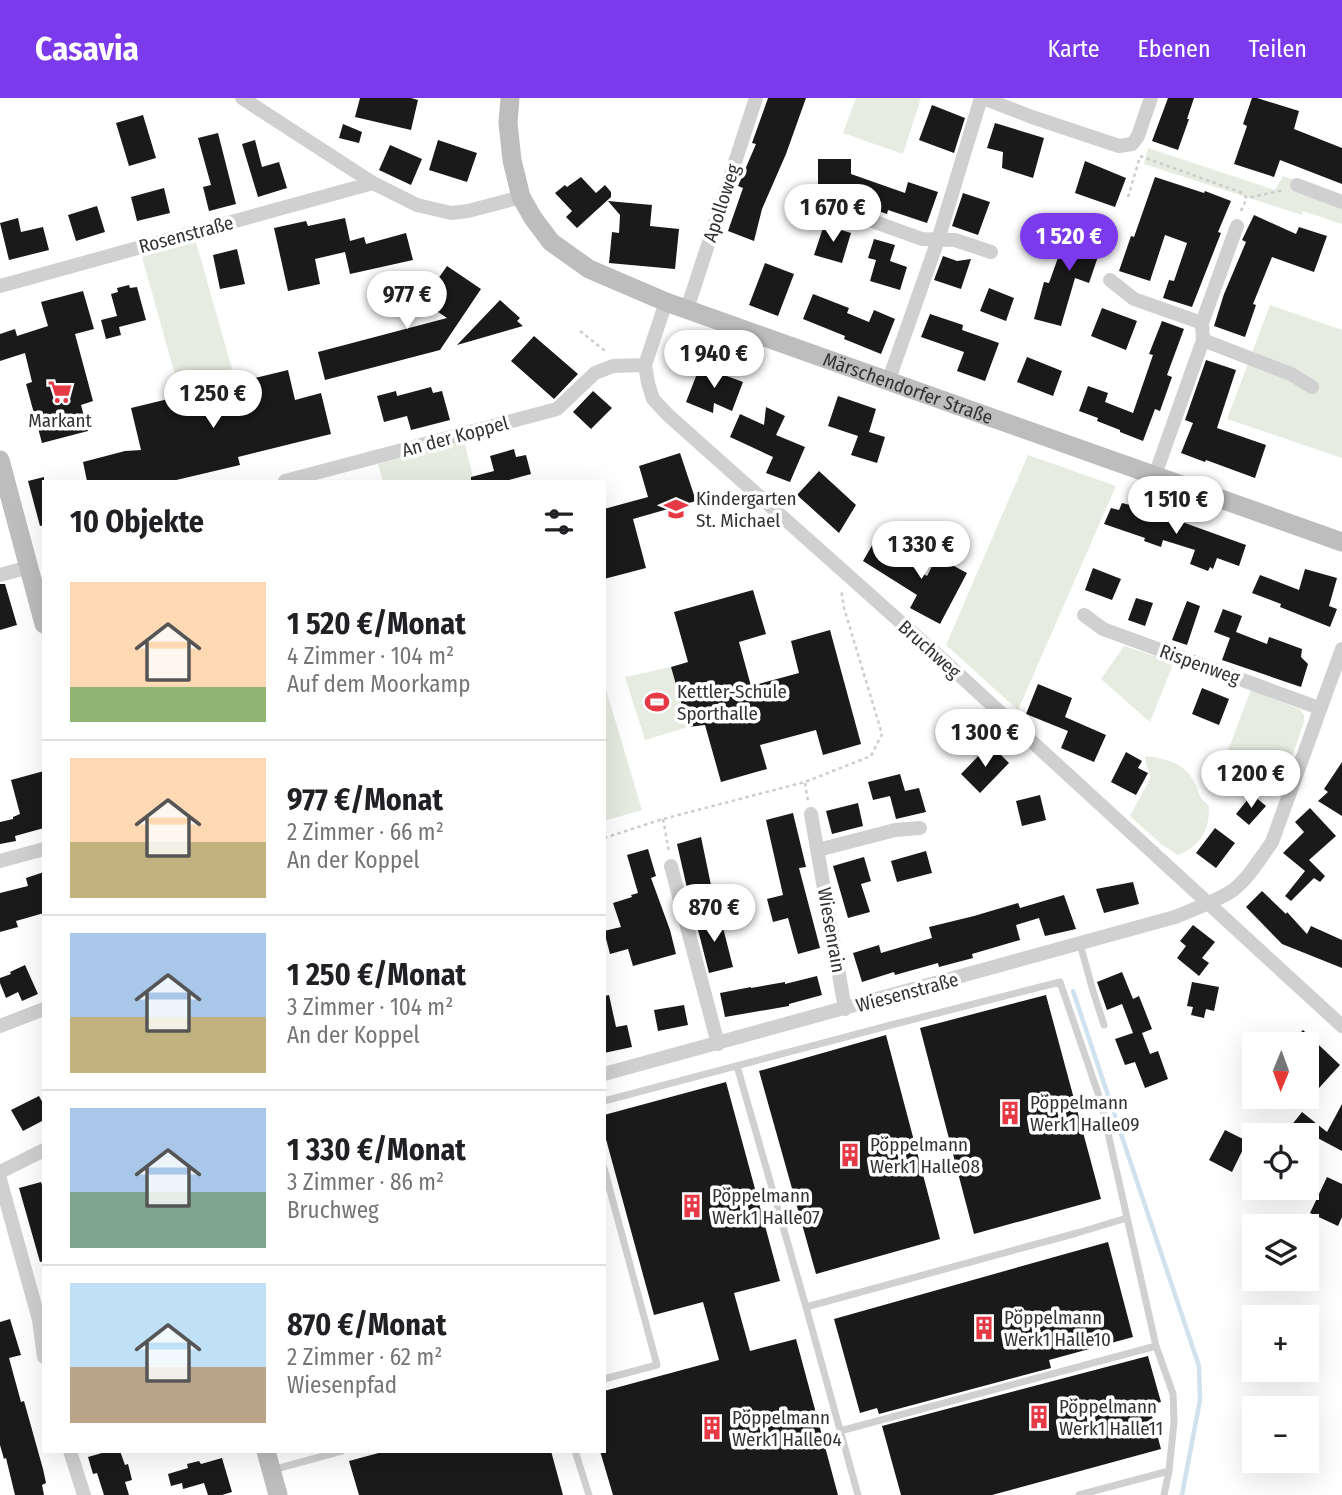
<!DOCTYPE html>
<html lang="de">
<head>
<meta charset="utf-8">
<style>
	:root { --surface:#fff; --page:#f2f2f2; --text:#202124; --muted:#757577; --line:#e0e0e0; --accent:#7c3aed }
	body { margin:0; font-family:"Fira Sans Condensed",sans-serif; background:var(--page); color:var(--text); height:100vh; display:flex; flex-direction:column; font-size:26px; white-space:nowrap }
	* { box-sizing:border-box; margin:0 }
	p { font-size:23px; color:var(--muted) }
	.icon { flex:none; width:38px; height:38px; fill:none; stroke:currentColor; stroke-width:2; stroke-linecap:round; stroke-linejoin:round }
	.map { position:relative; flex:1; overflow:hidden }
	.details { position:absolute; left:42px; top:382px; width:564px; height:973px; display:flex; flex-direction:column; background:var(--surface); border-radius:0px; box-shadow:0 7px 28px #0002 }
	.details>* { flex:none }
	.needle { width:46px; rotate:181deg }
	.controls { position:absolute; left:1242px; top:934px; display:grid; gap:14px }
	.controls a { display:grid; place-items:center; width:77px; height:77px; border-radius:0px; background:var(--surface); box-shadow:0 7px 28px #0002; font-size:35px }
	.price { position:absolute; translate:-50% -60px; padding:0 16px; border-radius:24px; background:#fff; color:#222; font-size:23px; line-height:46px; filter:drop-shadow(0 2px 4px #0008) }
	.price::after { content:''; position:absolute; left:50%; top:42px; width:21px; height:16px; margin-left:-10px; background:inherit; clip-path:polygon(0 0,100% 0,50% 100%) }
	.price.selected { background:var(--accent); color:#fff }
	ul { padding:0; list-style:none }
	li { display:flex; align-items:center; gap:21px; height:175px; padding:0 28px }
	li+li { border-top:2px solid var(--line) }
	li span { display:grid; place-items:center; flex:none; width:196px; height:140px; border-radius:0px; color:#555 }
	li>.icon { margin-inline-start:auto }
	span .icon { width:84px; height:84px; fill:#fffc; stroke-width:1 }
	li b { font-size:30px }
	h2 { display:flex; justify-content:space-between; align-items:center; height:84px; padding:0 28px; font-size:30px }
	header { display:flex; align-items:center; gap:42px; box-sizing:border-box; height:98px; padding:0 35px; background:var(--accent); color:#fff }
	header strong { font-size:33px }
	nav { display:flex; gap:38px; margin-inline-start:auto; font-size:24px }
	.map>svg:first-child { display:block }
</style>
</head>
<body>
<header>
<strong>Casavia</strong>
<nav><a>Karte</a><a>Ebenen</a><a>Teilen</a></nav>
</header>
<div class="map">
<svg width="1342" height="1397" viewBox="0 0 1342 1397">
	<rect width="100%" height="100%" fill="#fff"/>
	<path fill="#e6ecdf" d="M856,0H921L903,56L843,35Z
		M1148,50L1275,92L1283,78L1342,98V126L1303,113L1302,117L1144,66Z
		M196,144L232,271L177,284L142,159Z
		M1270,207L1342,232V360L1227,321Z
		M464,343L474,383H383L378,366Z
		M1028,357L1116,388L1018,612L946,547Z
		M1124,548L1174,564L1150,624L1101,581Z
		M671,569L688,629L645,642L625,579Z
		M604,585L642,712L604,723Z
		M1251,592L1299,611L1304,617V624L1284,682L1225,660Z
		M1145,658C1165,660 1186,666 1194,684C1201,697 1197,697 1209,708C1210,732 1200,748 1178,757L1161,746L1130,718L1151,679L1146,666Z"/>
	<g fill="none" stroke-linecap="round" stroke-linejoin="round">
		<path stroke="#cfe2ee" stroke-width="4.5" d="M1073,893L1199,1268L1200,1302L1182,1397"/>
	</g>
	<path fill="#1a1a1a" d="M360,0H411L418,2L411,32L355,19Z
		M768,0H806L786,56L762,111L754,143L728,133L743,90L738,88L756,46L752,45Z
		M1168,0H1194L1187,21H1189L1178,52L1152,43Z
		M1252,0H1257L1299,13L1294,31L1342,50V86L1280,62L1274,79L1234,66L1247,28L1243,26Z
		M932,7L965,20L954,55L919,42Z
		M143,17L156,60L129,68L116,25Z
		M995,25L1044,40L1033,80L1002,70L1003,54L987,50Z
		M343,26L362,34L359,45L339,40Z
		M218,35L236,106L209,113L203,89L211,87L198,40Z
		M255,42L262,69L279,64L287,90L258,99L242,46Z
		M438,42L477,55L467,84L429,72Z
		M390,47L422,61L411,87L379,72Z
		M818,61H851V76L905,95L908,84L938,94L927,125L888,112L887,116L858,106L863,89H834L818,127V110L800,103L806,86L818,91Z
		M1085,63L1126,80L1115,109L1075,95Z
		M581,79L596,95L605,87L611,94V99L577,130L566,119L572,113L555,95L565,87L567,89Z
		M1155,79L1204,95L1205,93L1231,103L1218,134L1221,135L1192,209L1163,200L1169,182L1174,183L1187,145L1165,137L1150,183L1119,173L1131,138L1134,139Z
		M164,90L170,115L137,123L131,99Z
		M963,95L990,104L978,137L952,128Z
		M608,103L652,107L650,128L679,131L675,171L609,165L612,134L619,135L620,117Z
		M97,108L105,134L76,143L68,117Z
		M1254,117L1296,136L1299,129L1327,138L1314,174L1272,159L1253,206L1256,207L1245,239L1214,228L1224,196L1246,144L1242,142Z
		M18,120L21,134L43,129L49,152L9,162L0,125Z
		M345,120L350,143L364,139L366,146L406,135L413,162L350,176L345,154L315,161L320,186L288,193L274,130L306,123L308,128Z
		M1070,126L1105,138L1089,185L1075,180L1061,228L1034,221L1044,184L1049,185Z
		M824,127L851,135L842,165L814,157Z
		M874,141L895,147L890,163L907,169L900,192L870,183L876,162L868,160Z
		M237,151L245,186L220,191L213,157Z
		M943,158L957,163L971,161L961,191L934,182Z
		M765,165L794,176L778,218L749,207Z
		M447,168L481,191L440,252L325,282L318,254L447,220L413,197L422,185L431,191Z
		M129,187L130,190L137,189L146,222L119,229L121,237L106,241L101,222L117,218L111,196L118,194L117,190Z
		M989,190L1014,200L1006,223L980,213Z
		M83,193L94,231L75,236L93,303L81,307L88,333L42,345L26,286L32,284L25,255L0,263V236L15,231L17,238L48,228L41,204Z
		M813,196L849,210L847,215L869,224L874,212L895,221L881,256L844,241L845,238L803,221Z
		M500,202L520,220L517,223L523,228L457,247Z
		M1102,210L1137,223L1126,252L1091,238Z
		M930,216L963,227L962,232L999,245L985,283L957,273L964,254L921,239Z
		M1162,223L1184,231L1167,277L1172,279L1160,313L1155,311L1143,343L1120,334V332L1097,323L1098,320L1079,313L1088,288L1108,295L1105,304L1133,315L1153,257L1149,256Z
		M534,238L578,276L554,301L511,263Z
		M1027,259L1062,273L1053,298L1017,284Z
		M1206,262L1236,272L1217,330L1266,347L1255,380L1206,362L1205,364L1181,355L1193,325L1185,322Z
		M700,268L743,284L732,313L714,305L713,315L686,304Z
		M288,272L295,302L321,295L331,336L238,359L240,367L172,383H87L83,364L125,353L141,352L131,310Z
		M431,289L433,295L442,293L450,322L411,332L407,318L384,324L377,298L396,293L397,298Z
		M593,293L612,310L591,331L573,314Z
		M838,298L876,311L869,334L885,339L877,365L851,357L858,338L828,328Z
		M766,309L785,318L776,337L805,349L790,384L766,375L773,359L730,339L740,316L764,327Z
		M514,351L516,359L526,357L531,376L505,383H471V379L494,373L490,358Z
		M680,355L696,403L633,421L646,470L604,481V411L648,399L639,368Z
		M819,373L856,407L839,435L797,397Z
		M44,379V427L40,428L28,383Z
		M1122,405L1130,407L1133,406L1144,410L1146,413L1170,422L1171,420L1246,447L1239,468L1217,460L1213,471L1210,469L1208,473L1190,466L1195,452L1163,442L1161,449L1144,443L1145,440L1104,426L1111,410L1119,412Z
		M874,444L927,478L937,459L967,475L940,526L910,510L917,497L863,463Z
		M1093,470L1121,481L1112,502L1085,492Z
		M1305,471L1337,480L1329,508L1337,511L1330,529L1280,509L1281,506L1252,495L1260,477L1299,492Z
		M0,486H5L17,527L0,532Z
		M753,492L766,536L739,544L751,588L799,575L791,543L830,532L861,646L823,657L816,632L760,647L767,671L721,684L705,627L688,629L671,569L688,564L674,514Z
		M1136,500L1153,505L1145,528L1128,522Z
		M1187,503L1200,508L1187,547L1172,542Z
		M1223,511L1242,518L1236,534L1267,546L1269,539L1302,551L1301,559L1308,566L1301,589L1222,562L1230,540L1214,534Z
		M1038,586L1072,600L1065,619L1106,637L1094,664L1061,650L1068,633L1026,616Z
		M1202,590L1229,601L1219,627L1192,616Z
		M990,646L1009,665L980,695L961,676Z
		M1126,654L1142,663L1138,670L1148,675L1136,697L1111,684Z
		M1342,664V718L1318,703L1328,694L1324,691Z
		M44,673V730L15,738L16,743L0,746V724L13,721V719L20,716L11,682Z
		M900,676L905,693L919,690L926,714L896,721L890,698L873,702L868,684Z
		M1252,696L1266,708L1249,727L1236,716Z
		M1040,697L1046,722L1022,728L1016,703Z
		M858,705L863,728L832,736L826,713Z
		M1310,710L1336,738L1309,762L1325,778L1320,784L1314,780L1291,803L1285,798L1305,773L1283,755L1304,734L1295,724Z
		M793,715L806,769L799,770L820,850L798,856L788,820L773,824L767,801L783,797L766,722Z
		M1215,730L1235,745L1216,770L1196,755Z
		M701,739L712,792L689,799L677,746Z
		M648,751L656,778L651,780L670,832L676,856L633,868L628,851L610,856L604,833L621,829L613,805L632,799L631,797L638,795L627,757Z
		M926,753L932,775L897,784L891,763Z
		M864,759L871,783L861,786L870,814L848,820L833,768Z
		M44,774V815L16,823L18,829L0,834V795L28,788L26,780Z
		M1133,784L1139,806L1104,815L1096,791Z
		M1262,793L1286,816L1287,814L1307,836L1311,828L1342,842V870L1282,846L1246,809Z
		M1064,797L1076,831L1045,838L1039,820L1016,827L1020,842L972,856L973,860L939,869L938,865L895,877L894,874L862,884L853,855L879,847L881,855L932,840L929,829L974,818L1018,805L1020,810Z
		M720,818L733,869L709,875L696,824Z
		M1193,827L1215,844L1202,860L1209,865L1199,878L1177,860L1186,848L1180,843Z
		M25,867L38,896L22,903L18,894L6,900L0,885V880L11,876L10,874Z
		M1122,874L1133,901L1139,898L1152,931L1142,935L1150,956L1158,953L1168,981L1145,990L1135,964L1125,967L1115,941L1133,935L1122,906L1107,912L1097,884Z
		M817,878L822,897L789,906V908L725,919L720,895L751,889V890L785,884V886Z
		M1192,884L1219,889L1214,913L1206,911L1204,920L1191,917L1193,909L1187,908Z
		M609,897L616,929L627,927L632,949L604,955V898Z
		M1046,897L1101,1101L974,1136L920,930Z
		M684,907L688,927L658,933L654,912Z
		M1303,932L1340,967L1319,990L1307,978V947H1288Z
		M886,937L940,1141L816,1176L759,973Z
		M726,984L780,1183L734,1195L750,1253L796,1241L838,1397H613L600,1353H604V1293L719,1262L703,1204L654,1217L604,1034V1017Z
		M39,998L44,1007V1022L23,1033L11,1012Z
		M1342,1006V1053L1310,1036L1309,1038H1283L1302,1014L1327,1034Z
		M1225,1032L1247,1043L1232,1074L1209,1062Z
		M1327,1079L1342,1086V1119L1338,1128L1310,1115Z
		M41,1084L44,1093V1163L40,1164L19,1090Z
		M1108,1144L1133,1239L1049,1262L1051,1270L879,1316L877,1310L860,1315L834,1221Z
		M10,1221L21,1257L9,1260L21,1304L24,1303L43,1371L46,1385L42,1387L44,1397H15L6,1360L4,1361L0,1347V1224Z
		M1148,1258L1161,1304L1149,1307L1161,1351L992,1397H901L882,1328Z
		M109,1353H120L125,1367L128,1366L132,1382L125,1384L129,1397H104L97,1375L93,1376L88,1359Z
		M386,1353H551L563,1397H359L349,1363Z
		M222,1360L232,1394L222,1397H208L204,1385L183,1391L182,1385L171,1388L168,1376L188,1370L187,1366L199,1363L201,1366Z"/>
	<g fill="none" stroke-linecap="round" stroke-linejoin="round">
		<path stroke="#cdcdcd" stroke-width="2.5" stroke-dasharray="3.5 3.5" stroke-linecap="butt" d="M1140,58L1240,94L1247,100L1284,92
			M1128,99L1140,59
			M1241,113L1247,100
			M580,233L604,252L606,256
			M805,685L808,703
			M663,721L669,754
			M604,740L663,721L805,684L871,658L882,636L844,510L841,491"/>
		<path stroke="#d0d0d0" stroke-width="7" d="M1080,846L1093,893L1104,927
			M737,968L806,1209L1077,1135L1127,1120
			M604,1003L891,927L1060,884L1101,1004L1156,1248L1173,1296L1174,1324L1169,1373L1164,1397
			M604,1070L657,1267L604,1281
			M806,1209L858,1397
			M840,1333L1156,1248
			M575,1353L589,1397
			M272,1372L342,1353
			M1079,1397L1169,1373"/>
		<path stroke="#d0d0d0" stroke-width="14" d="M242,0L373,85L417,107L451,115L468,113L521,99
			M983,0L1032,19L1119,48L1132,46L1138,38L1151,0
			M1297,87L1342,104
			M850,115L922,141L955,142L991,154
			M1110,182L1134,201L1202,225
			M0,188L373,85
			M666,204L645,267L648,285L653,301L668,317L943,562L1342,928
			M687,211L756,0
			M1203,242L1291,276L1312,289
			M888,284L938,142L981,0
			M1155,377L1203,242L1202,225L1237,128
			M285,383L557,311L595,275L613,268L645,267
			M0,477L29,469
			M1084,517L1103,531L1319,610
			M811,716L845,911
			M818,752L895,732L920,730
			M0,763L44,751
			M671,768L718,946
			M0,928L44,911
			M604,976L1175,819C1194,811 1214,804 1232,793C1248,781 1260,761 1272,744L1342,551
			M0,1074L44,1052
			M0,1081L39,1222L44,1259
			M70,1353L84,1397"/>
		<g stroke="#bdbdbd" stroke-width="19">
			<path id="s1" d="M510,0L508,25L512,62L521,99L533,120L551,144L589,171L666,204L1342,444"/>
			<path d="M0,362L44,526"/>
			<path d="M266,1353L278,1397"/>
		</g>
	</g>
	<defs>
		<g id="supermarket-bare" transform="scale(1.89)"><path d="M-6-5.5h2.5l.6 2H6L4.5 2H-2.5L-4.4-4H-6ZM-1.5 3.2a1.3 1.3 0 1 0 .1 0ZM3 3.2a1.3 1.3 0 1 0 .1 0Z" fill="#e63946" stroke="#fff" stroke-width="2.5" paint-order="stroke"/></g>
		<g id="school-bare" transform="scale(1.89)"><path d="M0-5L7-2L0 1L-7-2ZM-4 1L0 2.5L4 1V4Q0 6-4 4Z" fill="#e63946" stroke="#fff" stroke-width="2.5" paint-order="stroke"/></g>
		<g id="stadium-bare" transform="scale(1.89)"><path d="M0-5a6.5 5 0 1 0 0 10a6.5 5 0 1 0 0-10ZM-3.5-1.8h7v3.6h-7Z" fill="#e63946" stroke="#fff" stroke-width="2.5" paint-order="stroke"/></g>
		<g id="building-bare" transform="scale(1.89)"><path d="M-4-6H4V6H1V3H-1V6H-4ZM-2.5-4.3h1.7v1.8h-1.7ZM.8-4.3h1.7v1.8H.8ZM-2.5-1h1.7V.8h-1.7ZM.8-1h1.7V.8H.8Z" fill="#e63946" stroke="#fff" stroke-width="2.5" paint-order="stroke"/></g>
	</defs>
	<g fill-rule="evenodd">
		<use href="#supermarket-bare" x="60" y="294"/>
		<use href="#school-bare" x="676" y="411"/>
		<use href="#stadium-bare" x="657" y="604"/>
		<use href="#building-bare" x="1010" y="1015"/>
		<use href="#building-bare" x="850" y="1057"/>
		<use href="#building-bare" x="692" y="1108"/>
		<use href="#building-bare" x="984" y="1230"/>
		<use href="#building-bare" x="1039" y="1319"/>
		<use href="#building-bare" x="712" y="1330"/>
	</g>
	<g text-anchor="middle" stroke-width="7" stroke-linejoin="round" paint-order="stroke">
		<g font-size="19" fill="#333" stroke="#fff">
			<text transform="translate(721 105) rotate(-72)" y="7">Apolloweg</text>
			<text transform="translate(186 136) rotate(-15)" y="7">Rosenstraße</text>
			<text dy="7" stroke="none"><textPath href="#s1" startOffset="542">Märschendorfer Straße</textPath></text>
			<text transform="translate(455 338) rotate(-15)" y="7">An der Koppel</text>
			<text transform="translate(930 551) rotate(42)" y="7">Bruchweg</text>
			<text transform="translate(1200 566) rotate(20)" y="7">Rispenweg</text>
			<text transform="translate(832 832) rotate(80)" y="7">Wiesenrain</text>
			<text transform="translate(907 894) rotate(-15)" y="7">Wiesenstraße</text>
		</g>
		<g font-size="19" fill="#333" stroke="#fff" text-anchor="start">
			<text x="60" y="329" text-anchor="middle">Markant</text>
			<text x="696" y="407">Kindergarten<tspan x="696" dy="22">St. Michael</tspan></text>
			<text x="677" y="600">Kettler-Schule<tspan x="677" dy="22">Sporthalle</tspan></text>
			<text x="1030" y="1011">Pöppelmann<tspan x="1030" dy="22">Werk1 Halle09</tspan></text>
			<text x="870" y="1053">Pöppelmann<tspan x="870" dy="22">Werk1 Halle08</tspan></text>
			<text x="712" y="1104">Pöppelmann<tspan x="712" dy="22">Werk1 Halle07</tspan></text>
			<text x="1004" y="1226">Pöppelmann<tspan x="1004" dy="22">Werk1 Halle10</tspan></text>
			<text x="1059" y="1315">Pöppelmann<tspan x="1059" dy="22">Werk1 Halle11</tspan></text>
			<text x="732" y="1326">Pöppelmann<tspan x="732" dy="22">Werk1 Halle04</tspan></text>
		</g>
	</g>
</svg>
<div class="controls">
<a><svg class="needle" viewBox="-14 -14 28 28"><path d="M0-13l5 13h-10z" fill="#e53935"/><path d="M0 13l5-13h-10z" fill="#757577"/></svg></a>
<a><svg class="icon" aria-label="locate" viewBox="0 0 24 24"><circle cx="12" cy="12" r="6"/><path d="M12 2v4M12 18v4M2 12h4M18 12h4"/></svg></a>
<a><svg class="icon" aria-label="layers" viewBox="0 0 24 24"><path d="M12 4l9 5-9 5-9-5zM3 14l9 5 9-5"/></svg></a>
<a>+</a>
<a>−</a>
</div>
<b class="price" style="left:833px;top:146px">1 670 €</b>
<b class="price selected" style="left:1069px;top:175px">1 520 €</b>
<b class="price" style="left:407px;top:233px">977 €</b>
<b class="price" style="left:714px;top:292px">1 940 €</b>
<b class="price" style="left:213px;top:332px">1 250 €</b>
<b class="price" style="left:1176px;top:438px">1 510 €</b>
<b class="price" style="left:921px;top:483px">1 330 €</b>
<b class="price" style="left:985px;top:671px">1 300 €</b>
<b class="price" style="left:1251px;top:712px">1 200 €</b>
<b class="price" style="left:714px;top:846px">870 €</b>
<section class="details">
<h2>10 Objekte<svg class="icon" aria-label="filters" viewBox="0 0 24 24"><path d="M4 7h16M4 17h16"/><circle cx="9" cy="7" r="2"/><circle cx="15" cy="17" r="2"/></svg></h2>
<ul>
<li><span style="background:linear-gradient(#ffd9b3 75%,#8fb573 0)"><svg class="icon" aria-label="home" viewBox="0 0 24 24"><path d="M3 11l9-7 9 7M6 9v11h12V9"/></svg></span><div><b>1 520 €/Monat</b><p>4 Zimmer · 104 m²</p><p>Auf dem Moorkamp</p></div></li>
<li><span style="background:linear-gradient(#ffd9b3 60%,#c2b280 0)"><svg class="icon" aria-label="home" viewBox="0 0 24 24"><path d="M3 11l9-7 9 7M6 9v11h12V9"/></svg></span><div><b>977 €/Monat</b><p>2 Zimmer · 66 m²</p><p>An der Koppel</p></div></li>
<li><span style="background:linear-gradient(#a9c7e8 60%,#c2b280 0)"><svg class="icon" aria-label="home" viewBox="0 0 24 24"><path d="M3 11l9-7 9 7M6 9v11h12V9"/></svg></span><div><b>1 250 €/Monat</b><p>3 Zimmer · 104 m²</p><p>An der Koppel</p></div></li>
<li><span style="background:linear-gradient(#a9c7e8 60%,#7fa58c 0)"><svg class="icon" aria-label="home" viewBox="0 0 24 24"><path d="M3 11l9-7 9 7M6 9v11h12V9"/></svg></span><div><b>1 330 €/Monat</b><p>3 Zimmer · 86 m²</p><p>Bruchweg</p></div></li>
<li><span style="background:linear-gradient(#bfe0f5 60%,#b9a48a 0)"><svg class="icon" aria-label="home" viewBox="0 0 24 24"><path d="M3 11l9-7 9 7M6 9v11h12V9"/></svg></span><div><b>870 €/Monat</b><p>2 Zimmer · 62 m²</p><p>Wiesenpfad</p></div></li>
</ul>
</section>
</div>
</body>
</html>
